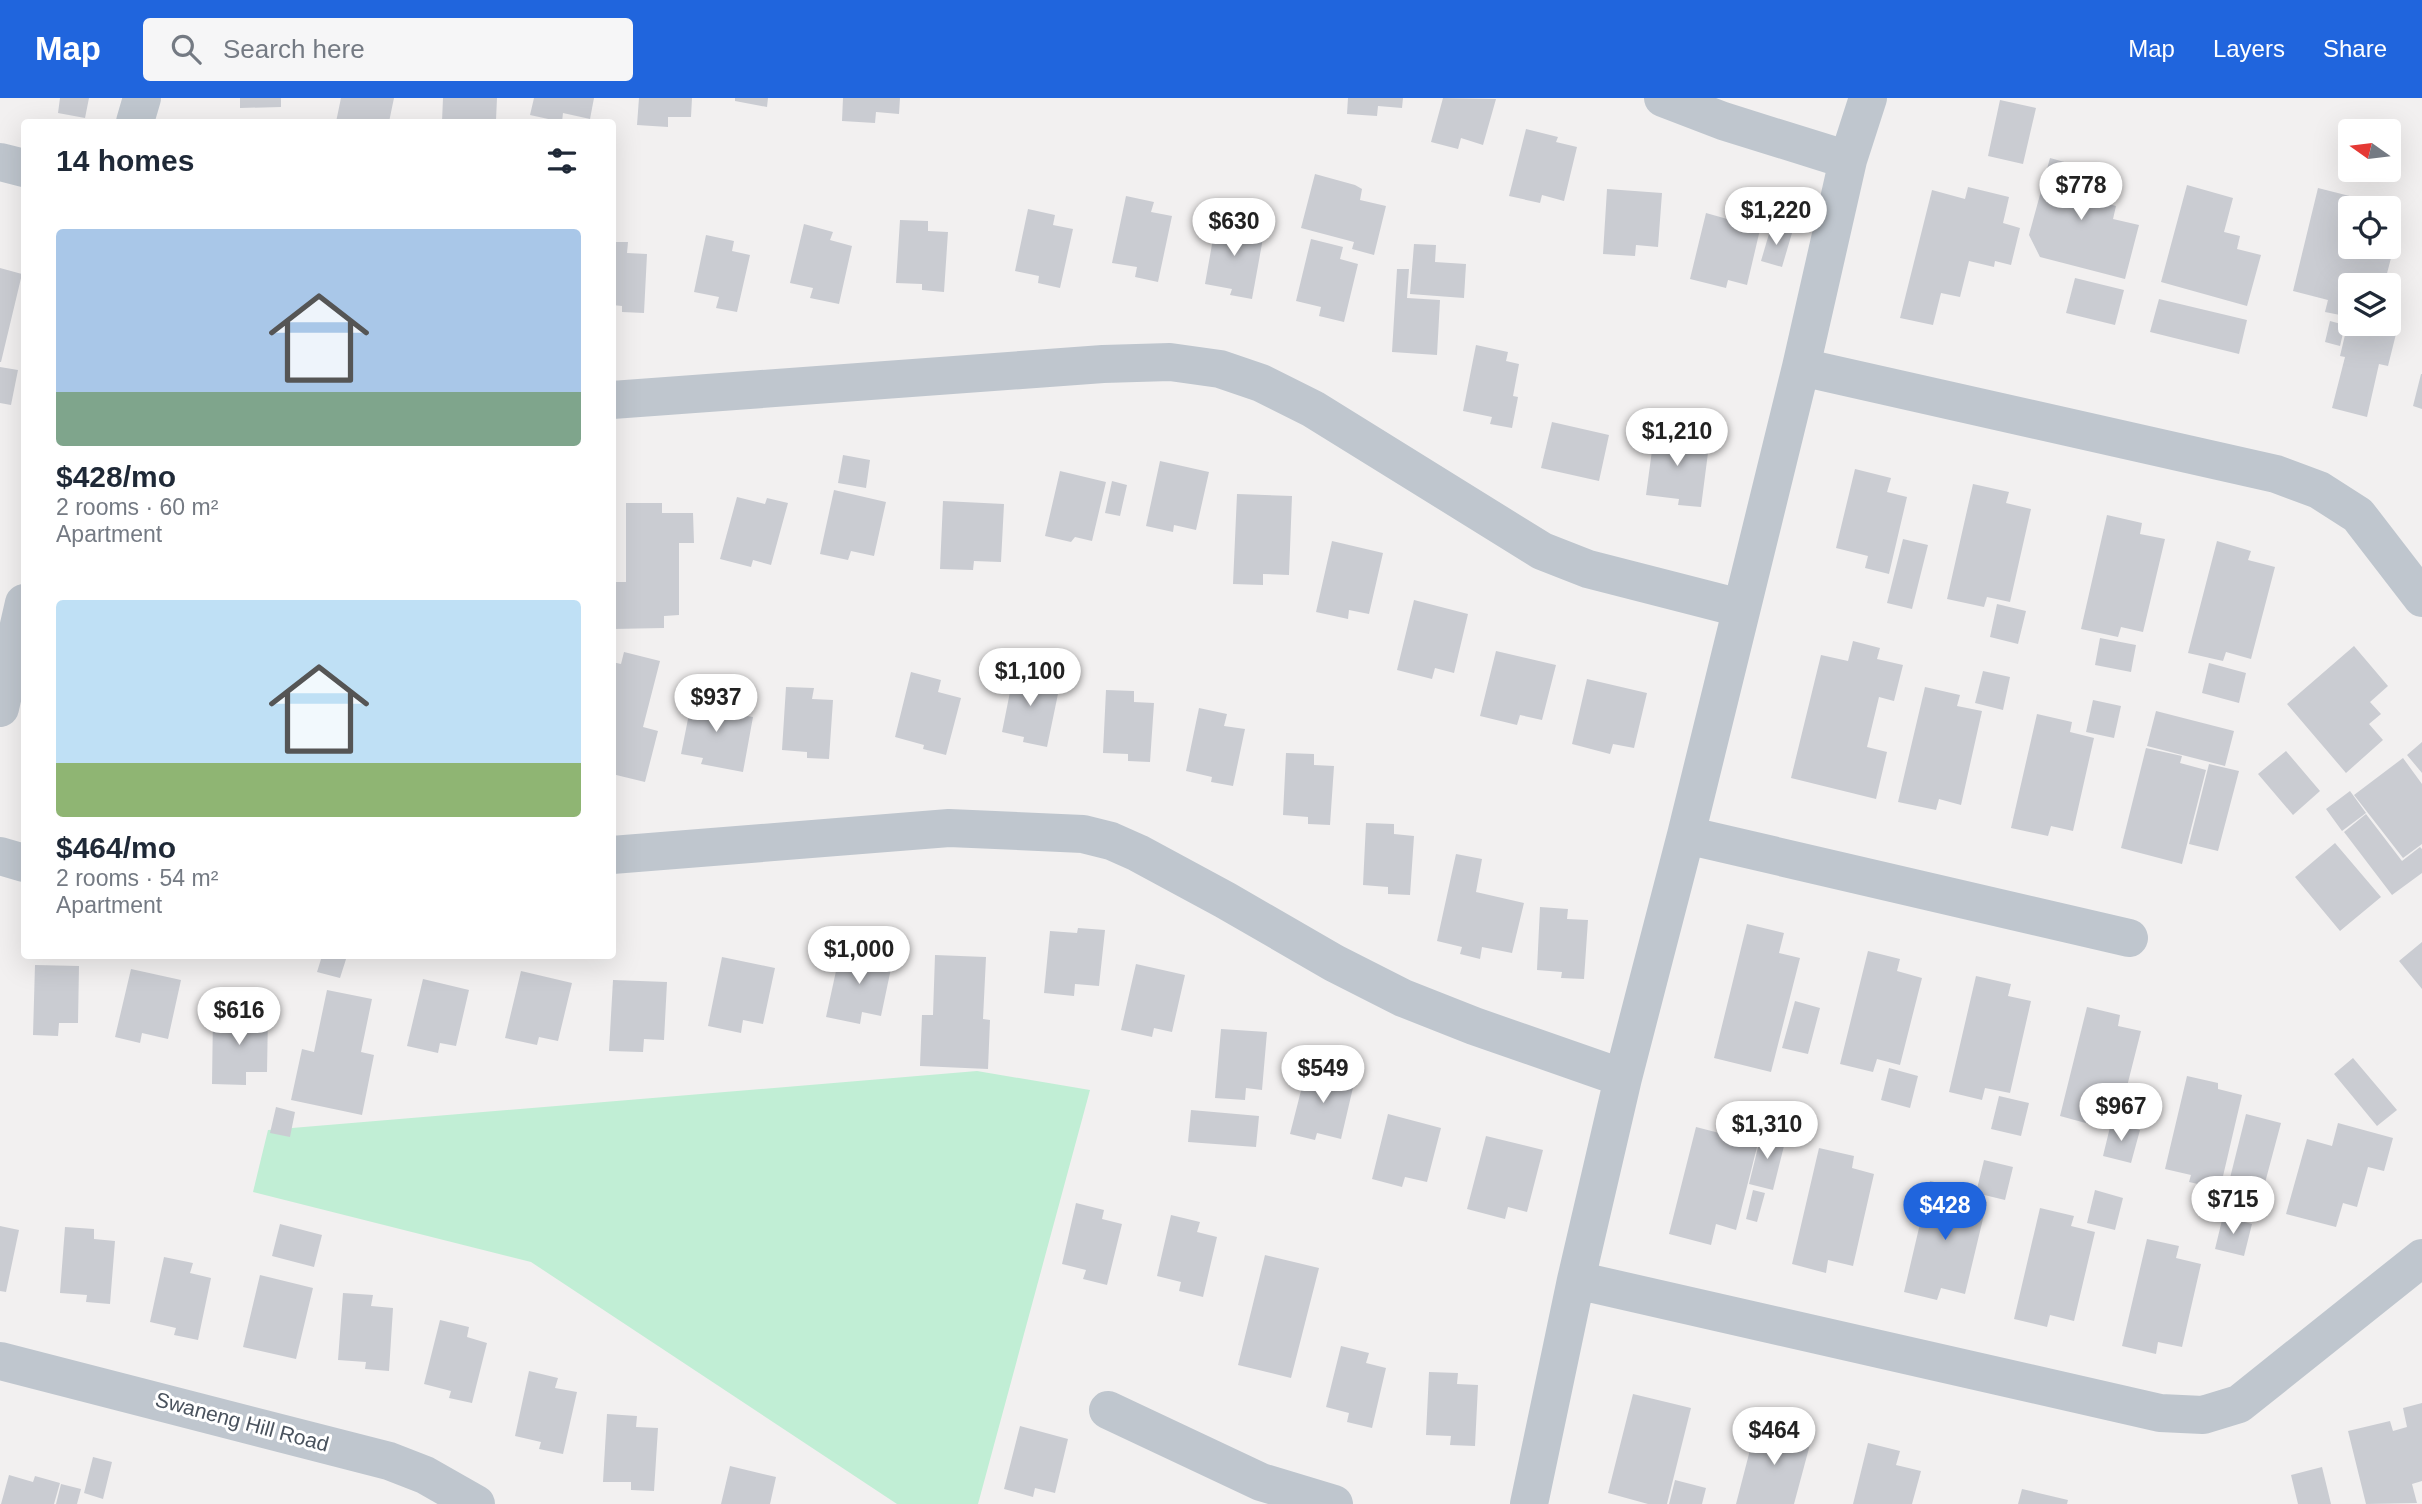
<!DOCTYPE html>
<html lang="en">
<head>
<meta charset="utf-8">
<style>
	:root { --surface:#fff; --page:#f6f6f7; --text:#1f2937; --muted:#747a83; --accent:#2065dd }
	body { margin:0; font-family:Helvetica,sans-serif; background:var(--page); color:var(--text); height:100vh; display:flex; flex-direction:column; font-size:26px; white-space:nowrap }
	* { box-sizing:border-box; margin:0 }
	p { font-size:23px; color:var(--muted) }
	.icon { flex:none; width:38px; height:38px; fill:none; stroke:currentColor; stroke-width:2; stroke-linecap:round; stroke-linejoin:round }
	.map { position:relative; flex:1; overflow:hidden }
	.sheet { position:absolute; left:21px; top:21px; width:595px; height:840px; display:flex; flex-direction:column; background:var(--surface); border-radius:7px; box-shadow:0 7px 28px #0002 }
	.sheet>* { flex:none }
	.needle { width:46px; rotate:284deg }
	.fabs { position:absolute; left:2338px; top:21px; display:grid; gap:14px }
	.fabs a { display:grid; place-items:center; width:63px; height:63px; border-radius:7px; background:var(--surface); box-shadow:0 7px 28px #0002; font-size:35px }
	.price { position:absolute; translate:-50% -60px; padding:0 16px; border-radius:24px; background:#fff; color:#222; font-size:23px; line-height:46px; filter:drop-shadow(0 2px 4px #0008) }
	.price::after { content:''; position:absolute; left:50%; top:42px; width:21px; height:16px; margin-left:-10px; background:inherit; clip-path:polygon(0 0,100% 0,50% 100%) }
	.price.current { background:var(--accent); color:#fff }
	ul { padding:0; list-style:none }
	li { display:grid; align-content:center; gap:14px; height:371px; padding:0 35px }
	li span { display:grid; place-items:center; height:217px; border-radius:7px; color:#555 }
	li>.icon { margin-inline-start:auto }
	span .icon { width:126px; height:126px; fill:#fffc; stroke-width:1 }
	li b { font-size:30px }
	h2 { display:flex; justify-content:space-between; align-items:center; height:84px; padding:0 35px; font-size:30px }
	header { display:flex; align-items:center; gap:42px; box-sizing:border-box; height:98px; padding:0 35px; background:var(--accent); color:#fff }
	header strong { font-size:33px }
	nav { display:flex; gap:38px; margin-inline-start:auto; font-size:24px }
	.search { width:490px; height:63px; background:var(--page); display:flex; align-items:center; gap:18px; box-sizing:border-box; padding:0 24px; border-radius:7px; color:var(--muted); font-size:26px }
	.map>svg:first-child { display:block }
</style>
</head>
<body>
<header>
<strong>Map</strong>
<div class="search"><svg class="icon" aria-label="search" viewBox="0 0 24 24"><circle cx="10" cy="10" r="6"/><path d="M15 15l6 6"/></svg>Search here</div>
<nav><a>Map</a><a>Layers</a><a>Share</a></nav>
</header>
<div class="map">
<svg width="2422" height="1406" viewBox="0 0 2422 1406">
	<rect width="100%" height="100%" fill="#f2f0f0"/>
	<path fill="#c1eed5" d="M977,973L1090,992L978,1406H897L531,1164L253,1094L268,1032Z"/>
	<path fill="#caccd2" d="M60,0H89L85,20L58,15Z
		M240,0H281V9L240,10Z
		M341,0H394L389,24L368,22L367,24H336Z
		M443,0H497L496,22L487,21V24H442Z
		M534,0H594L590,21L563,15L562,24L530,17Z
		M639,0H692L691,19H668V29L637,27Z
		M735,0H768L767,9L735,3Z
		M843,0H900L899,16L876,14L875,25L842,23Z
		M1348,0H1403L1402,10L1378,8L1377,18L1347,16Z
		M1443,0L1496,1L1483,47L1461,40L1458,51L1431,44Z
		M2000,2L2036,10L2023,66L1988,58Z
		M1526,31L1558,39L1556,44L1577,49L1564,103L1542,97L1540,105L1509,98Z
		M2050,60L2108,76L2101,104L2116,108L2113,121L2139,127L2125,181L2040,159L2029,137Z
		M1315,76L1355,87L1362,91L1360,102L1386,108L1374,157L1352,151L1354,144L1301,130Z
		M2187,87L2233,100L2224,134L2240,138L2237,151L2261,157L2247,208L2161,184Z
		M1968,89L2009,99L2003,125L2020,130L2011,167L1995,163L1994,169L1969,163L1960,199L1941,195L1933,227L1900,220L1932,92L1965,101Z
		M2318,90L2385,107L2384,110H2350V149H2374L2373,156L2391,160L2384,187H2350V219L2325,214L2328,202L2293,193Z
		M1607,91L1662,95L1658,149L1636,147L1635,158L1603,156Z
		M1126,98L1154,104L1151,114L1172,118L1158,184L1135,179L1137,169L1112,165Z
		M1028,111L1055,117L1053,127L1073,131L1060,190L1038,185L1039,178L1015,173Z
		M1706,115L1738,124L1740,117L1762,123L1747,187L1728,182L1726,190L1690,181Z
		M1217,118L1247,124L1244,137L1263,140L1252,201L1230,197L1232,191L1205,186Z
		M900,122L928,123V133L948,134L944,194L922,192V186L896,185Z
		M804,126L833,134L830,142L852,148L839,206L810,200L813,190L790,185Z
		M1771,129L1792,135L1782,169L1761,163Z
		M706,137L734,143L732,153L750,157L737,214L716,210L719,199L694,194Z
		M1311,141L1343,149L1340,161L1358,166L1344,224L1319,218L1321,209L1296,203Z
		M612,144H628L627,155L647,156L644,215L622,214V208L612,207Z
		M1414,146L1436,147L1435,164L1466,166L1464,200L1410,196Z
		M0,170L22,176L1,264H0Z
		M1397,171H1409L1407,200L1440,202L1437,257L1392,254Z
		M2075,180L2124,192L2115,227L2066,215Z
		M2159,201L2247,222L2239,256L2150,234Z
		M2389,217L2400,220L2388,268L2379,266L2367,319L2332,310L2345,259L2340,258L2349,220L2350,226H2389Z
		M2330,223L2345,227L2340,248L2325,244Z
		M1476,247L1508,254L1506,263L1519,266L1513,298L1518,299L1512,330L1490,326L1492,319L1463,313Z
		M0,269L18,272L11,307L0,305Z
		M2421,276H2422V311L2413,308Z
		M1552,324L1609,337L1599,383L1541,370Z
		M1655,330L1682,333L1681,344L1709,347L1701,409L1678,407L1679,401L1646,397Z
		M843,357L870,362L866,390L838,385Z
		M1160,363L1209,374L1196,432L1174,427L1173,434L1146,428Z
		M1855,371L1891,380L1887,394L1907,399L1889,476L1865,470L1868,458L1836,450Z
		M1060,373L1106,384L1092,443L1075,439L1071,444L1045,438Z
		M1112,383L1127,387L1120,418L1105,415Z
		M1973,386L2009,394L2006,405L2031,411L2010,504L1987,499L1984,509L1947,501Z
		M834,392L886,404L874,458L851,453L848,462L820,456Z
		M1237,396L1292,398L1289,477L1263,476V487L1233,486Z
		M737,399L765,406L767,400L788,405L771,467L753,462L751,469L720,461Z
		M943,403L1004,406L1001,464L974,463L973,472L940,471Z
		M626,405H662V415H693L694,445H679V517L664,518V530L612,531V484H626Z
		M2107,417L2142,425L2140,436L2165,441L2143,534L2121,529L2118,539L2081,531Z
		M1903,441L1928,447L1912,511L1887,505Z
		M1332,443L1383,455L1369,516L1349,512L1348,521L1316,514Z
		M2217,443L2251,453L2248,462L2275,469L2251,561L2226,554L2223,563L2188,555Z
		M1414,502L1468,516L1454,575L1435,570L1432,581L1397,572Z
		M1997,506L2026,513L2018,546L1990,539Z
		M2100,540L2136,547L2131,574L2095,567Z
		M1853,543L1880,550L1877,561L1903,567L1894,603L1879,599L1867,649L1887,654L1876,701L1791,680L1821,557L1848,563Z
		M2354,548L2388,588L2370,604L2381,616L2369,626L2383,642L2346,675L2287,606Z
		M1496,553L1556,567L1542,622L1520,617L1517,627L1480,618Z
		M624,554L660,563L643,629L658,633L645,684L612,676V564L621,566Z
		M2209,565L2246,575L2239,605L2202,595Z
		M1015,569L1039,573L1036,586L1059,591L1047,649L1023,644L1024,639L1002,634Z
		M1983,573L2010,579L2003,612L1975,605Z
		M911,574L941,582L938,594L961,600L946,657L923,651L924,647L895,639Z
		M1587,581L1647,595L1634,650L1613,646L1610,656L1572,646Z
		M786,589L814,590L812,601L833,602L829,661L807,660V654L782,652Z
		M1925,589L1960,597L1957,608L1982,613L1961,707L1939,701L1936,712L1898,704Z
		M694,591L718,595L715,612L753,619L743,674L701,666L703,660L681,656Z
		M1106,592L1134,593V604L1154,605L1150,664L1128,663V656L1103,655Z
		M2093,602L2121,608L2114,640L2086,634Z
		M1199,610L1227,616L1224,628L1245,631L1233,688L1211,684L1212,679L1186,673Z
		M2156,613L2234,633L2225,668L2147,648Z
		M2037,616L2072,624L2070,634L2094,640L2073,733L2051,728L2048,738L2011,730Z
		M2422,644V675L2407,657Z
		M2146,650L2182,658L2180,665L2206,672L2182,766L2121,750Z
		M2286,653L2320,693L2293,717L2258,676Z
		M1286,655L1314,656V667L1334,668L1330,727L1308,726V719L1283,717Z
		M2403,660L2422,686V746L2403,760L2354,697Z
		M2209,666L2239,673L2218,753L2189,746Z
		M2350,693L2366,715L2342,733L2326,711Z
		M2366,716L2402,763L2420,749L2422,751V775L2392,797L2344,734Z
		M1366,725L1394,726V736L1414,738L1410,797L1388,796V789L1363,787Z
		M2335,745L2381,799L2340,833L2295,779Z
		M1456,756L1482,761L1476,794L1524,805L1512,855L1482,849L1480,861L1460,856L1462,849L1437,843Z
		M1540,809L1568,811L1567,821L1588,822L1584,881L1561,880L1562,874L1537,872Z
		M1747,826L1784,835L1779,855L1800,860L1771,974L1714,960Z
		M1078,830L1105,832L1099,888L1075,886L1074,898L1044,895L1050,833L1077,835Z
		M2422,844V891L2399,863Z
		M841,850L893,861L881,918L862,914L860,926L826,919Z
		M1868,853L1900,861L1897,873L1922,880L1900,967L1877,961L1873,974L1840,966Z
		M935,857L986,859L983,921L990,922L988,971L920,968L922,917H933Z
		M322,858H347L340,880L317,874Z
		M722,859L775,870L763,926L743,922L741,935L708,928Z
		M1136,866L1185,877L1172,934L1154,930L1152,939L1121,932Z
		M35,867L79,868L78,925H59L58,938L33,937Z
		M131,871L181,882L168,941L142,935L140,945L115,939Z
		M521,873L572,885L558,943L539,939L537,947L505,940Z
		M1976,878L2011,886L2008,898L2031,903L2010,995L1985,990L1982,1002L1949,994Z
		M423,881L469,892L456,948L440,945L438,955L407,948Z
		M613,882L667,884L664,942L644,941L643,954L609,953Z
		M327,892L372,901L361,954L374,957L362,1017L291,1002L302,951L314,954Z
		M1795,903L1820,910L1808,956L1782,950Z
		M2087,909L2120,917L2118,928L2141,933L2119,1020L2096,1014L2093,1027L2060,1018Z
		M213,916L268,917L267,974H246V987L212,986Z
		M1221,931L1267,934L1262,992L1246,990L1245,1002L1215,1000Z
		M2353,960L2397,1012L2377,1028L2334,976Z
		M1307,969L1355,981L1341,1041L1317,1035L1315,1042L1290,1036Z
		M1889,970L1918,978L1910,1010L1881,1002Z
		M2187,978L2218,985V991L2242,997L2220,1091L2189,1084L2191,1077L2165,1071Z
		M1999,998L2029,1005L2021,1038L1991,1031Z
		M276,1009L295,1014L290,1039L270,1035Z
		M1191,1012L1259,1018L1256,1049L1188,1044Z
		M1388,1016L1441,1030L1427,1084L1405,1079L1402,1089L1372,1081Z
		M2246,1016L2281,1025L2262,1096L2228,1088Z
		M2111,1025L2140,1032L2131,1065L2103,1058Z
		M2338,1025L2393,1040L2384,1073L2368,1069L2357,1109L2343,1105L2336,1129L2286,1116L2307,1041L2332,1048Z
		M1696,1029L1758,1045L1736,1132L1716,1126L1711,1147L1669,1136Z
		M1762,1033L1786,1040L1773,1092L1749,1086Z
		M1486,1038L1543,1052L1527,1114L1508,1109L1505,1121L1467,1111Z
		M1819,1050L1854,1058L1852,1070L1874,1076L1853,1168L1828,1162L1826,1175L1792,1166Z
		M1984,1062L2013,1069L2005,1102L1976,1095Z
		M1930,1083L1965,1091L1963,1099L1987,1104L1965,1196L1941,1190L1937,1202L1904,1194Z
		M1753,1092L1765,1095L1757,1124L1746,1121Z
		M2095,1092L2123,1100L2115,1132L2087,1125Z
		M1076,1105L1104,1112L1102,1121L1122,1126L1107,1187L1083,1181L1086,1172L1062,1166Z
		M2040,1110L2074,1118L2071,1128L2095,1134L2074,1223L2050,1217L2047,1229L2014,1221Z
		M1171,1117L1200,1124L1197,1134L1217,1139L1203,1199L1179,1193L1181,1184L1157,1178Z
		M2223,1118L2252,1126L2244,1158L2215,1151Z
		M280,1126L322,1137L314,1169L272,1158Z
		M0,1128L19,1132L6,1194L0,1193Z
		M65,1129L94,1131V1141L115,1143L110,1206L86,1204L87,1197L60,1195Z
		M2147,1141L2179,1148L2176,1160L2201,1166L2182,1249L2158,1244L2156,1256L2122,1248Z
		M1265,1157L1319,1170L1291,1280L1238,1267Z
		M164,1159L193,1165L190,1175L211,1180L198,1242L174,1237L176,1230L150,1224Z
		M260,1177L313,1190L296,1261L243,1249Z
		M343,1195L373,1197L371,1208L393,1210L389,1273L365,1271L366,1264L338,1262Z
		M440,1222L469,1229L467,1239L487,1245L472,1305L449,1300L451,1293L424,1286Z
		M1341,1248L1369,1255L1366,1265L1386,1270L1372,1330L1347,1324L1349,1315L1326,1309Z
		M529,1273L558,1280L555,1290L577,1294L563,1356L539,1351L541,1344L515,1338Z
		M1429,1274L1458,1275L1457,1286L1478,1287L1475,1348L1450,1347L1451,1338L1426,1337Z
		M1633,1296L1691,1310L1667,1406H1648L1608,1395Z
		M2422,1305V1383L2412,1386L2417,1405L2366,1406L2348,1333L2390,1323L2393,1333L2407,1329L2403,1310Z
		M607,1316L637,1318L636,1329L658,1330L654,1393L631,1392V1384H603Z
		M1757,1325L1812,1339L1794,1406H1736Z
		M1020,1328L1068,1341L1055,1395L1035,1390L1033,1399L1004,1391Z
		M1868,1345L1900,1353L1896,1367L1921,1373L1912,1406H1853Z
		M93,1359L112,1364L103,1401L84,1395Z
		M730,1368L776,1379L770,1406H721Z
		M2322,1369L2331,1406H2298L2291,1377Z
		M9,1377L33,1384L35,1378L60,1385L54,1406H1Z
		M1675,1382L1706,1390L1702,1406H1669Z
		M61,1386L81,1391L77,1406H56Z
		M2022,1391L2068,1402L2067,1406H2018Z"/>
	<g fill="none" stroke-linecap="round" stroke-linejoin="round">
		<path stroke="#bfc6ce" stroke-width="38" d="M1663,0L1723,23L1848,62
			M135,24L142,0
			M0,64L24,70
			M1801,269L2276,376L2319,392L2358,417L2422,500
			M612,302L1103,266L1170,264L1220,271L1261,285L1313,311L1542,453L1588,471L1740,510
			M0,610L24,505
			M1686,737L2129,840
			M612,757L949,730L1083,736L1111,743L1138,755L1225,802L1334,865L1403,900L1474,928L1623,980
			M0,758L24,765
			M1576,1182L2160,1315L2203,1317L2239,1306L2422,1160
			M0,1263L389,1363L425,1377L476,1406
			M1108,1312L1261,1384L1334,1406
			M1529,1406L1576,1182L1623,980L1686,737L1801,269L1848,62L1868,0"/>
	</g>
	<g text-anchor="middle" stroke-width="6" stroke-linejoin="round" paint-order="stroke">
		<g font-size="21" fill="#49525d" stroke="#fff">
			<text transform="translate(242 1324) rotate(15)" y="7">Swaneng Hill Road</text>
		</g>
	</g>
</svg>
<div class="fabs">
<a><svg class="needle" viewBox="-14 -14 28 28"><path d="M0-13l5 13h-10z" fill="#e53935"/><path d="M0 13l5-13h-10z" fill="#747a83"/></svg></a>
<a><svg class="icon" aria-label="locate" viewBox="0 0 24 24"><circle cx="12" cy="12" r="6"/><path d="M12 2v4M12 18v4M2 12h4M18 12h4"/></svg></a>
<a><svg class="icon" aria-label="layers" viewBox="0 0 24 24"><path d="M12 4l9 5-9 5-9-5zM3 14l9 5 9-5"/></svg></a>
</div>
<b class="price" style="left:2081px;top:124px">$778</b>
<b class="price" style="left:1776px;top:149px">$1,220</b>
<b class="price" style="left:1234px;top:160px">$630</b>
<b class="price" style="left:1677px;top:370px">$1,210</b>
<b class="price" style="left:1030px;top:610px">$1,100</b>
<b class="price" style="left:716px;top:636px">$937</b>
<b class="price" style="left:859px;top:888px">$1,000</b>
<b class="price" style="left:239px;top:949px">$616</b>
<b class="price" style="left:1323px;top:1007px">$549</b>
<b class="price" style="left:2121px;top:1045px">$967</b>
<b class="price" style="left:1767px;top:1063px">$1,310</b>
<b class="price" style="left:2233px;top:1138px">$715</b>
<b class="price current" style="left:1945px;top:1144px">$428</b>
<b class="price" style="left:1774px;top:1369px">$464</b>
<section class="sheet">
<h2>14 homes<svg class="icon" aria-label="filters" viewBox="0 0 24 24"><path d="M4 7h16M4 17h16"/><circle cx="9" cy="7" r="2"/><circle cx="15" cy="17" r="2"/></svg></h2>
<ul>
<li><span style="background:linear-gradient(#a9c7e8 75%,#7fa58c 0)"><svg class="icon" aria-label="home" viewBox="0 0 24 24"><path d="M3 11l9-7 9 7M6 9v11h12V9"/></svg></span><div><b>$428/mo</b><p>2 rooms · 60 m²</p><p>Apartment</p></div></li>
<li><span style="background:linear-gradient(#bfe0f5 75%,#8fb573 0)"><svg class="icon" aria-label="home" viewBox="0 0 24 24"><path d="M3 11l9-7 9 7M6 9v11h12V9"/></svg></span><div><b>$464/mo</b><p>2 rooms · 54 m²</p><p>Apartment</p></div></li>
</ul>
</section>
</div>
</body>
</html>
